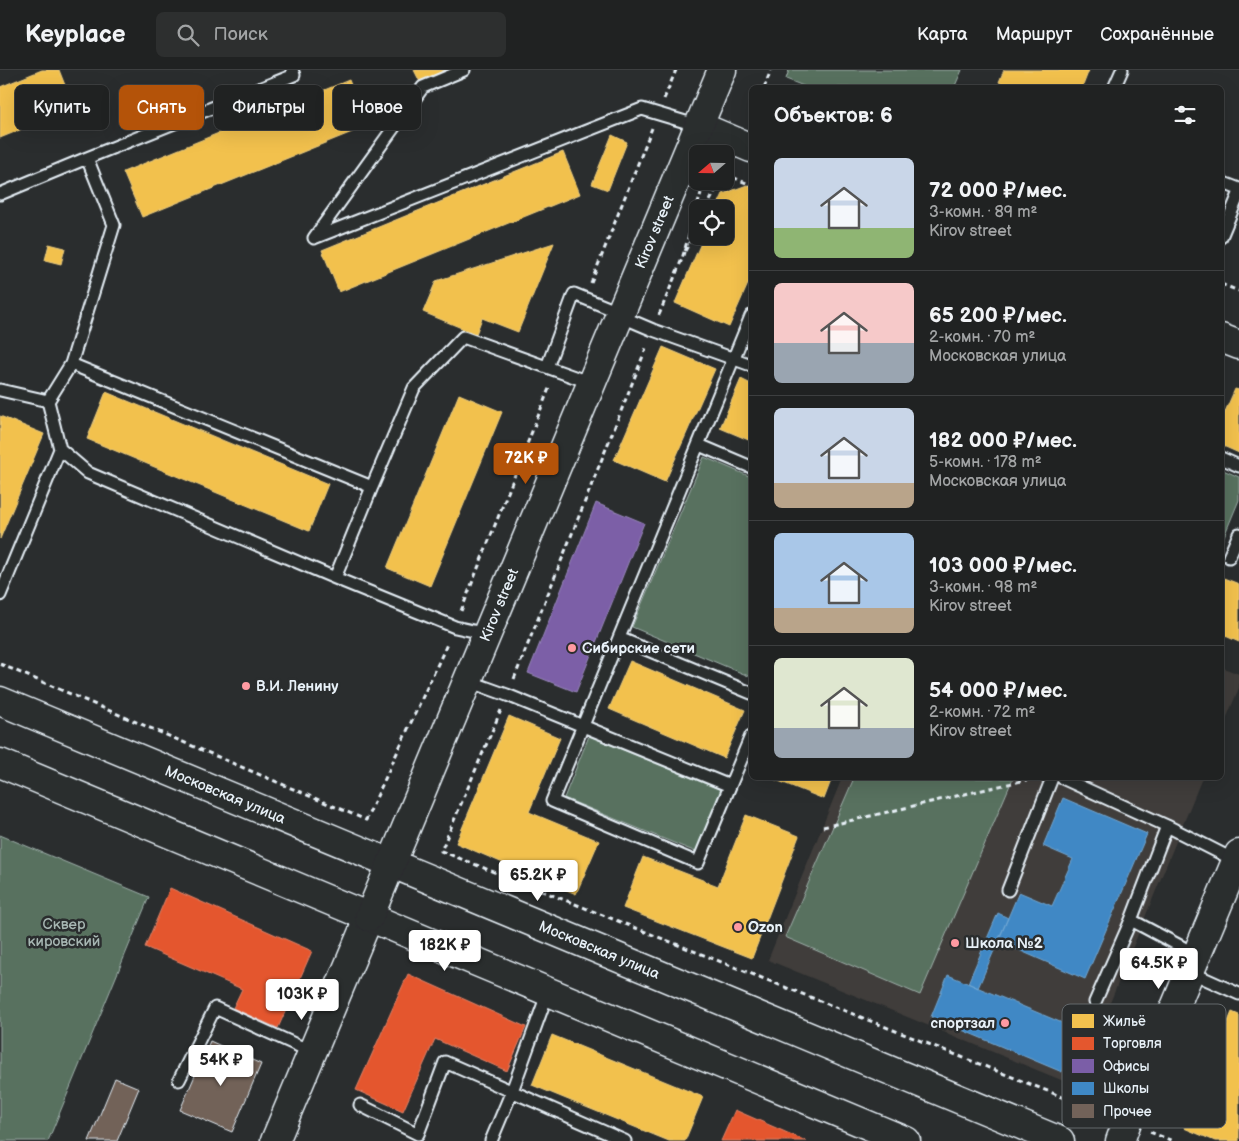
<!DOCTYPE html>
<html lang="ru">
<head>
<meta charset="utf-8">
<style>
	:root { --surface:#202222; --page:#2d2f2f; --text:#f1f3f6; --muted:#a2a4a5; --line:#3d3f40; --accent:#b45309 }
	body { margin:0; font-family:"Balsamiq Sans",sans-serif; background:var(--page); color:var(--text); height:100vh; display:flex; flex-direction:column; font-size:19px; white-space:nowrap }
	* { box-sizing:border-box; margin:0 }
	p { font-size:16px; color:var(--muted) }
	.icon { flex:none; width:28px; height:28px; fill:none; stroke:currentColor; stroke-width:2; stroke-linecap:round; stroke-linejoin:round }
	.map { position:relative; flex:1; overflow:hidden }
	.details { position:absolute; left:749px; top:15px; width:475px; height:695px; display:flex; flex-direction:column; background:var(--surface); border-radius:8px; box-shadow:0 5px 20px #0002,0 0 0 1px var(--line) }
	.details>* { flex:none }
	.banner { position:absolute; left:15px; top:15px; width:475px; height:45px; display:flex; gap:10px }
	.needle { width:32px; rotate:250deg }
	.controls { position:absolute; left:689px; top:75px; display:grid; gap:10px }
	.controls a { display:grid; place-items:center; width:45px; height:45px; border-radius:8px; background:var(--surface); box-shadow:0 5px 20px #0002,0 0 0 1px var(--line); font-size:25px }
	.price { position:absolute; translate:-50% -42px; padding:0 11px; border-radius:5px; background:#fff; color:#222; font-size:16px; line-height:32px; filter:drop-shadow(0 1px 2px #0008) }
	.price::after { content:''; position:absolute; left:50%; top:30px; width:15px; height:11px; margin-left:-8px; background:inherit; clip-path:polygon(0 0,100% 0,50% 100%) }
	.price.selected { background:var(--accent); color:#fff }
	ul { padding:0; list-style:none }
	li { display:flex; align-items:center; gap:15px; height:125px; padding:0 25px }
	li+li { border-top:1px solid var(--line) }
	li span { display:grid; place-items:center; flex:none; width:140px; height:100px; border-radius:8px; color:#555 }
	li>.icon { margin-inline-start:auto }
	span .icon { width:60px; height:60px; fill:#fffc; stroke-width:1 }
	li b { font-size:21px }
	h2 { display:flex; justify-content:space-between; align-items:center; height:60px; padding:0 25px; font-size:21px }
	.tag { padding:0 18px; border-radius:8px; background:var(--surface); box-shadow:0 5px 20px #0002,0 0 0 1px var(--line); font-size:18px; line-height:45px }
	.tag.selected { background:var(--accent); color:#fff }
	header { display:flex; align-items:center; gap:30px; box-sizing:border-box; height:70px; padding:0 25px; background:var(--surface); border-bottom:1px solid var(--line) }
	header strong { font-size:24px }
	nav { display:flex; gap:28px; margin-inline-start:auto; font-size:18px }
	.search { width:350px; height:45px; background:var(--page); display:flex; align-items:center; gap:12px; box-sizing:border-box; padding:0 18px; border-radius:8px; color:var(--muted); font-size:19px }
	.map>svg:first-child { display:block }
</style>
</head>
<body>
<header>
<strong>Keyplace</strong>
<div class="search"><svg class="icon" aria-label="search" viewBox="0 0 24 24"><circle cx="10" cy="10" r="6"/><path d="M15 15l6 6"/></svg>Поиск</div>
<nav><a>Карта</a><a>Маршрут</a><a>Сохранённые</a></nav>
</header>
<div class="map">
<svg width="1239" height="1071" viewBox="0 0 1239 1071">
	<rect width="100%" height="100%" fill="#2a2d2e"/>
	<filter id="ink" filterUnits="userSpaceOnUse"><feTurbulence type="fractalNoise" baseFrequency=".02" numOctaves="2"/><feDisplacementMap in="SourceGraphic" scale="10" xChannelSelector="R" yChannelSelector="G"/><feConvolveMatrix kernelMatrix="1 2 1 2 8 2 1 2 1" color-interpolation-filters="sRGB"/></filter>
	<g filter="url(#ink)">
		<path fill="#403d3b" d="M1221,597L1239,604V618L1221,661Z
			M842,708H1202L1076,1016L768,890Z"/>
		<path fill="#58715f" stroke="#a0b1ac" d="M789,0H962L954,18L806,17L786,9Z
			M704,387L751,407V607L632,557Z
			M1221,399L1239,407V430L1222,471L1221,470Z
			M589,666L721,720L696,782L564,728Z
			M854,708H1013L920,925L785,867Z
			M0,765L149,827L48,1071H0Z"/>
		<path fill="#f2c14e" stroke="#efcf81" d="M42,0H59L74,38L0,68V17Z
			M414,0H453L421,14Z
			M1004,0H1089L1082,18H1009L999,12Z
			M349,10L367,56L142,147L123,102Z
			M612,65L627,72L608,120L592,114Z
			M563,82L580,124L339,222L322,180Z
			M747,115L751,116V207L729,257L675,233L704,166H725V139H716L723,124Z
			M554,173L518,262L482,248L476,264L423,242L436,211Z
			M49,174L65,178L61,194L45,190Z
			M663,277L715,299L665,412L614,390Z
			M741,309L751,314V371L720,358Z
			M1235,319L1239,320V383L1221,375V351Z
			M106,322L328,414L309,461L87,369Z
			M459,324L502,342L430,516L387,498Z
			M0,346L44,364L0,469Z
			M1221,507L1239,514V572L1221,564Z
			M630,591L745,640L724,688L609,639Z
			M509,646L560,668L529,742L599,771L576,824L456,773Z
			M771,708H832L824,729Z
			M746,745L799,766L752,888L623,838L643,787L718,816Z
			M1232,942L1239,945V1071H1215L1184,1058Z
			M552,965L703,1027L685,1071H669L532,1015Z"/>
		<path fill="#e4572e" stroke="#e5856b" d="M170,818L312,881L278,958L233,938L242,919L145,877Z
			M408,904L526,957L507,1001L435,969L403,1041L356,1020Z
			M735,1040L806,1071H721Z"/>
		<path fill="#7b5ea7" stroke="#9c8abf" d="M596,433L644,453L576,622L528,603Z"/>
		<path fill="#3f88c5" stroke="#72a8d4" d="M1063,728L1147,764L1085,909L998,871L1019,822L1052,836L1073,789L1043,776Z
			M998,843L1008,848L978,918L968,913Z
			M948,905L1079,960L1062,1002L931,947Z"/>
		<path fill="#726259" stroke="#e8f1f8" d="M210,971L261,994L232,1062L180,1040Z
			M115,1008L139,1018L117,1071H89Z"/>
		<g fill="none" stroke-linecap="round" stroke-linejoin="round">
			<g stroke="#e8f1f8" stroke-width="15">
				<path id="service" d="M1114,18L1122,0
					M87,88L294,5L292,0
					M1221,112L1239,119
					M0,124L87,88L114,155L71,294
					M1221,167L1239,124
					M314,168L642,39L699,56
					M314,168L423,17L464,0
					M620,246L653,260L751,295
					M547,297L574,224L621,243
					M0,320L48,331
					M699,375L751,397
					M1221,388L1239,396
					M372,417L414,318L463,267L591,313
					M1229,487L1239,464
					M335,508L372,417L71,294L48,331L60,379L88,403L335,508L455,557L487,564
					M0,525L60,379
					M619,568L751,623
					M468,611L507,625L730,716L751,666
					M1062,708L1167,756L1236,791
					M730,716L698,793L552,731L751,246
					M1008,820L1052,708
					M1131,850L1167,756
					M1190,902L1239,924
					M1095,932L1131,850L1197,885
					M179,1010L215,938L312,982
					M360,1035L418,1064L445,992L625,1071
					M491,1071L512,1021L548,922"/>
			</g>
			<g stroke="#e8f1f8" stroke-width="31">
				<path id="tertiary" d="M699,56L751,78
					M1221,268L1239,275
					M275,1071L369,847
					M1120,1071L1127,1052L1239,784"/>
			</g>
			<g stroke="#e8f1f8" stroke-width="31">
				<g id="secondary">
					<path id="s1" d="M0,631L1060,1071"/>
					<path d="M0,693L906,1071"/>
					<path id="s2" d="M369,847L722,0"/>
				</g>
			</g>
			<path stroke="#e8f1f8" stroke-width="3" stroke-dasharray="5 4" stroke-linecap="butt" d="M764,18L771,0
				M664,29L676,0
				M725,103L731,97
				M725,104L751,115
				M702,118L708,111
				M706,139L720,111
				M685,181L698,157
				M591,213L652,58
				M1221,214L1239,221
				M659,245L682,189L701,123
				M461,541L550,316
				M0,594L366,750L448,572
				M514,609L647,276
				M501,640L441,781L1103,1043
				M823,757L1034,708
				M1150,1062L1173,1071"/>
			<use href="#service" stroke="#2a2d2e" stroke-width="11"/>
			<use href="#tertiary" stroke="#2a2d2e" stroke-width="28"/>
			<use href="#secondary" stroke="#2a2d2e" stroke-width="28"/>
		</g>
	</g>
	<g fill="#ff9aa2" stroke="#2a2d2e" stroke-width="2">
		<circle cx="572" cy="578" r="5"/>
		<circle cx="246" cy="616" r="5"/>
		<circle cx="738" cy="857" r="5"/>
		<circle cx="955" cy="873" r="5"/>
		<circle cx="1005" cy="953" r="5"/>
	</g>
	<g text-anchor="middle" stroke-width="5" stroke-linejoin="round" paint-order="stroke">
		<g font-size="15" fill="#e8f1f8" stroke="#2a2d2e">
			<text dy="5" stroke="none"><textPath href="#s2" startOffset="742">Kirov street</textPath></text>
			<text dy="5" stroke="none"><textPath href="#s2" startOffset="338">Kirov street</textPath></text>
			<text dy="5" stroke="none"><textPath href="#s1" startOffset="244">Московская улица</textPath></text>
			<text dy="5" stroke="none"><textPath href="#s1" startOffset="649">Московская улица</textPath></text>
		</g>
		<g font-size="15" font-weight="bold" fill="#e8f1f8" stroke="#2a2d2e" text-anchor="start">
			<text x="582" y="583">Сибирские сети</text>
			<text x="256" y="621">В.И. Ленину</text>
			<text x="748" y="862">Ozon</text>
			<text x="965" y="878">Школа №2</text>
			<text x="995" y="958" text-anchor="end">спортзал</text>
		</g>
		<g font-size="15" fill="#a7b7b3" stroke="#2a2d2e">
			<text x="64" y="859">Сквер<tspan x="64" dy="17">кировский</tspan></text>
		</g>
	</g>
	<rect x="1062" y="934" width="164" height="124" rx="8" fill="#2a2d2e" stroke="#63686b" stroke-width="1"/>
	<rect x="1072" y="944" width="22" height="14" fill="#f2c14e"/>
	<rect x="1072" y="967" width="22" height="13" fill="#e4572e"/>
	<rect x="1072" y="989" width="22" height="14" fill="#7b5ea7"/>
	<rect x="1072" y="1012" width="22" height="13" fill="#3f88c5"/>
	<rect x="1072" y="1034" width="22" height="14" fill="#726259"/>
	<g font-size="14" fill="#e8f1f8">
		<text x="1103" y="956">Жильё</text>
		<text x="1103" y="978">Торговля</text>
		<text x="1103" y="1001">Офисы</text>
		<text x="1103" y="1023">Школы</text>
		<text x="1103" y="1046">Прочее</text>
	</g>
</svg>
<div class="controls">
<a><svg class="needle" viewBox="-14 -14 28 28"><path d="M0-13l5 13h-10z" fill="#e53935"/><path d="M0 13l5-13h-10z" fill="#a2a4a5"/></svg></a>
<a><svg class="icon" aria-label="locate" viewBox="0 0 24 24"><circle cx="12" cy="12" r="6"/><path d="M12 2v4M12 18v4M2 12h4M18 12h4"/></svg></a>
</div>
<b class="price selected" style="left:526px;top:415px">72K ₽</b>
<b class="price" style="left:538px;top:832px">65.2K ₽</b>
<b class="price" style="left:445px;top:902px">182K ₽</b>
<b class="price" style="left:1159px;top:920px">64.5K ₽</b>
<b class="price" style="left:302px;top:951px">103K ₽</b>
<b class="price" style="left:221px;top:1017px">54K ₽</b>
<div class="banner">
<a class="tag">Купить</a>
<a class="tag selected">Снять</a>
<a class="tag">Фильтры</a>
<a class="tag">Новое</a>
</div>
<section class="details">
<h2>Объектов: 6<svg class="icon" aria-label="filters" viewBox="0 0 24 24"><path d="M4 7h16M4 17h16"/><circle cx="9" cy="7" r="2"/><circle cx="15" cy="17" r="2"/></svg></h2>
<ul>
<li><span style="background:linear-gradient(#c9d6e8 70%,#8fb573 0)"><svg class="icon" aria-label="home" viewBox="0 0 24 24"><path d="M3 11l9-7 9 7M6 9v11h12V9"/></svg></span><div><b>72 000 ₽/мес.</b><p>3-комн. · 89 m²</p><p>Kirov street</p></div></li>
<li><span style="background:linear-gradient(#f6c9c9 60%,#9aa5b1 0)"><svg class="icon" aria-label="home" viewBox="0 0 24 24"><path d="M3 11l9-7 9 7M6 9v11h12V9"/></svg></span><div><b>65 200 ₽/мес.</b><p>2-комн. · 70 m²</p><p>Московская улица</p></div></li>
<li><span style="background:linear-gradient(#c9d6e8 75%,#b9a48a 0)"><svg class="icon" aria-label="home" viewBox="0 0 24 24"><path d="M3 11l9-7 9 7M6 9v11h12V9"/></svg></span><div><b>182 000 ₽/мес.</b><p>5-комн. · 178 m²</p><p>Московская улица</p></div></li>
<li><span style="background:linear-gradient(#a9c7e8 75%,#b9a48a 0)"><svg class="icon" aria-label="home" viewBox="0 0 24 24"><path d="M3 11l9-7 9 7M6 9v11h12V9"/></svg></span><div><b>103 000 ₽/мес.</b><p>3-комн. · 98 m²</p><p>Kirov street</p></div></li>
<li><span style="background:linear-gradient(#dfe7d0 70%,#9aa5b1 0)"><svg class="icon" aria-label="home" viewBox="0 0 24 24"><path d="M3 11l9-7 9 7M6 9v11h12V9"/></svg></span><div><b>54 000 ₽/мес.</b><p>2-комн. · 72 m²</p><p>Kirov street</p></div></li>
</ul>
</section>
</div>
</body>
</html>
